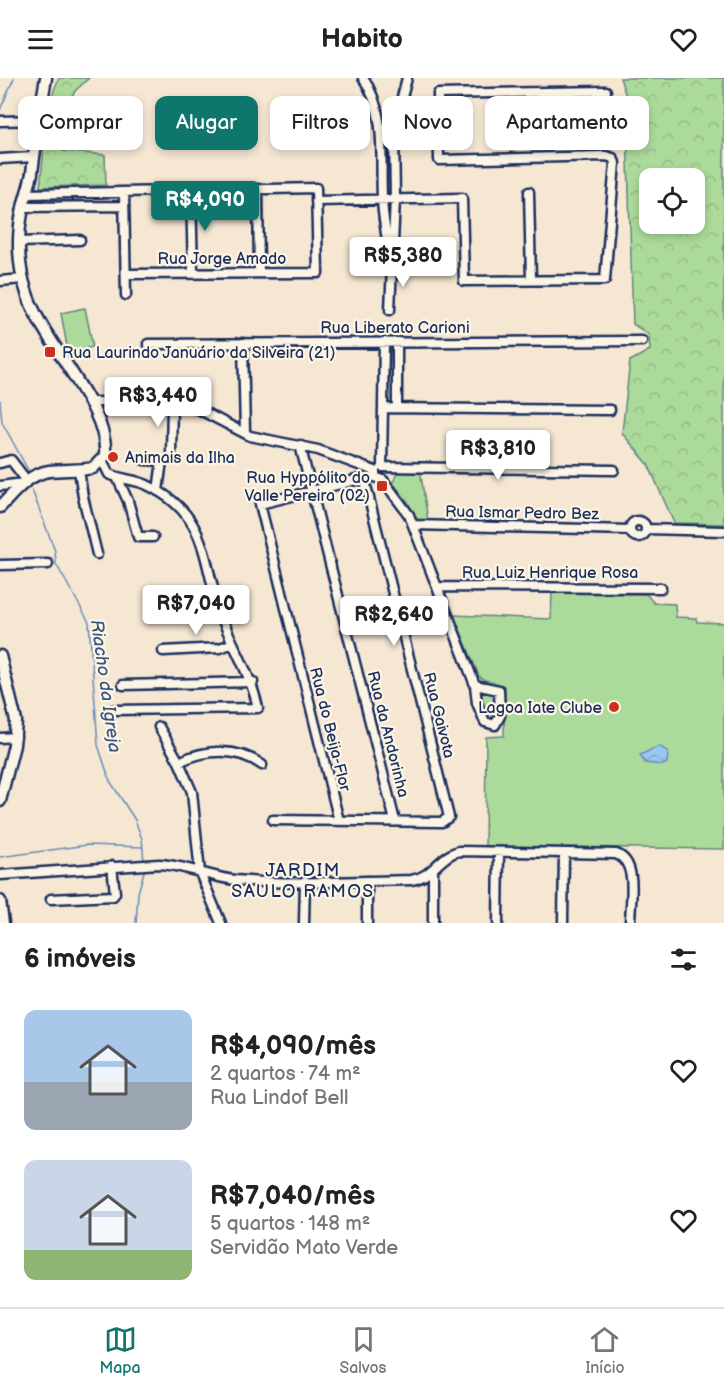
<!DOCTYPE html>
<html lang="pt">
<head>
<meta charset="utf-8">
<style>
	:root { --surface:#fff; --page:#f6f6f6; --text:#222; --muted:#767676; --line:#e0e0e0; --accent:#0f766e }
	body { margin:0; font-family:"Balsamiq Sans",sans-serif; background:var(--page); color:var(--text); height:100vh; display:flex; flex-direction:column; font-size:22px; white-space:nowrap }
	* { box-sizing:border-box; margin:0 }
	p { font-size:20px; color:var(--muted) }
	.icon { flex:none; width:33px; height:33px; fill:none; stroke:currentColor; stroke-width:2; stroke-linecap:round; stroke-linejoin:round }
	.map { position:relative; height:845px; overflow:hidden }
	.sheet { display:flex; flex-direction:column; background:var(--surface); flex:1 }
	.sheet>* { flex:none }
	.hud { position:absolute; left:18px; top:18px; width:688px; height:54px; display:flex; gap:12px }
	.tools { position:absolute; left:639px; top:90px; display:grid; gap:12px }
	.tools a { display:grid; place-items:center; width:66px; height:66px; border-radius:12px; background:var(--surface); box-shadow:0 3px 9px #0003; font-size:30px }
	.price { position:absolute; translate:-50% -51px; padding:0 14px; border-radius:6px; background:#fff; color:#222; font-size:20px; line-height:39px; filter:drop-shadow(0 2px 3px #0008) }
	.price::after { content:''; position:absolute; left:50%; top:36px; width:18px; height:14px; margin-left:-9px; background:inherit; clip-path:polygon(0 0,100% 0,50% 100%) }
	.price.current { background:var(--accent); color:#fff }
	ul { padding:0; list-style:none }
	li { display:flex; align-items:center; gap:18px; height:150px; padding:0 24px }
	li span { display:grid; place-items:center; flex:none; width:168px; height:120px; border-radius:12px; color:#555 }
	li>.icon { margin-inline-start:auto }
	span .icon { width:72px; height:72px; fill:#fffc; stroke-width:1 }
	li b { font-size:26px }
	h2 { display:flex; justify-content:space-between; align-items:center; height:72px; padding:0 24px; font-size:26px }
	.chip { padding:0 21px; border-radius:12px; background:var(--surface); box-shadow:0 3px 9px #0003; font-size:21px; line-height:54px }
	.chip.current { background:var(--accent); color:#fff }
	header { display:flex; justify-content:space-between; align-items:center; height:78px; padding:0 24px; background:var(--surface); font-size:27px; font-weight:800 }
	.tab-bar { display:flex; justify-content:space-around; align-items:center; height:84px; border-top:2px solid var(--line); background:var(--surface); font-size:16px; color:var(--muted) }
	.tab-bar a { display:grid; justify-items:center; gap:3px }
	.tab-bar .current { color:var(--accent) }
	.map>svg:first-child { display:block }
</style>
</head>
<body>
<header><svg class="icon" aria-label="menu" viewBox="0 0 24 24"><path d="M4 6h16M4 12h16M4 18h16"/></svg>Habito<svg class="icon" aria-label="heart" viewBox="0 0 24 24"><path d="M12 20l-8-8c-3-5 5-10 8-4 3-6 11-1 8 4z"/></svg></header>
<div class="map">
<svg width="724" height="845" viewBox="0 0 724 845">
	<defs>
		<pattern id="forest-crowns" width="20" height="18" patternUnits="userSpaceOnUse" patternTransform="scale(1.5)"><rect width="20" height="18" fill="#acda9a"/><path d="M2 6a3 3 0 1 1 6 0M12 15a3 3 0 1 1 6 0" fill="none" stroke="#93bb87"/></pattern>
		<pattern id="water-waves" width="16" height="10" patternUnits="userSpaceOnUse" patternTransform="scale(1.5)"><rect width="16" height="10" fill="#97c8f3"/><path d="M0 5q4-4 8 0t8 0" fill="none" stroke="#82acd3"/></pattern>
	</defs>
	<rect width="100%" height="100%" fill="#f6e7d3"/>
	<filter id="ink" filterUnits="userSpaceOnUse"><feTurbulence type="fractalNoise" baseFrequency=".0167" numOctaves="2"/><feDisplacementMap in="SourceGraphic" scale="12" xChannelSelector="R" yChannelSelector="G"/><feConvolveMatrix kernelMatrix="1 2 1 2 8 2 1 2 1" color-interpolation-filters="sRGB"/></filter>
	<g filter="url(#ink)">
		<path fill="#acda9a" stroke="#64847c" stroke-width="1.5" d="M85,230L93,269L68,274L61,235Z
			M420,391L428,443L416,442L408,424L393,405L398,392Z
			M552,515L646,516L654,525L675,526L676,539L696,540L697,544L724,545V771L485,768L486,659L504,658L505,610C498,601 487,607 479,598L454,537L551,541Z
			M479,612H491L495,615L493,642L490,643L479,626Z"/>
		<path fill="url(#forest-crowns)" stroke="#64847c" stroke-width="1.5" fill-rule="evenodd" d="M59,0H89L75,13L58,47L63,73L105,77L106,107L40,109C45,73 43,34 59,0Z
			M620,0H724V446L674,445L648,386L622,355L630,283L650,272L649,257L633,246L626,18ZM650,100H694V146H650Z"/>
		<path fill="url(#water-waves)" stroke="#658bb7" stroke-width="1.5" d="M659,668L668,674L667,685L663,687L645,685L640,677Z"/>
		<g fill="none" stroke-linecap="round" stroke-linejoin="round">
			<path stroke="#658bb7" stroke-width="1.5" d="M0,32L14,0
				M0,322L2,344L28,392
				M32,412L55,473L56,486L89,544L98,667L110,703L135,742L142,761L144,783
				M0,779L87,767L142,769
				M136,845L138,815L145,790"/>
			<g stroke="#1b2f5e" stroke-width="13">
				<path id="minor" d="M363,0C387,34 380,79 382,119C382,135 386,153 388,170
					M0,43L38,42
					M381,51L439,49
					M0,81L33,79
					M258,111L259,195
					M191,113L193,196
					M529,114L531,202
					M124,115L126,217
					M27,116L316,110L318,195L126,196
					M316,123L462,120L464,203L605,202L615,85L613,80L606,78L439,82L438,16L606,13
					M23,129L124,128
					M19,164L80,162
					M0,203L23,201
					M390,232L395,121L394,50L407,0
					M384,264L382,389L614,392
					M243,265L245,355
					M148,266L642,263
					M90,324L177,325L200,332L250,358L318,372L375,393
					M383,330L610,332
					M397,330V264
					M300,367L395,743
					M171,375L172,325
					M144,382L162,383L158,413
					M103,384L109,396C122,402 136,401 149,408C211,438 202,487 222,540C234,571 251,597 258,630L113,632
					M0,385L11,382L27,403
					M79,392L83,419L97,476
					M375,393V399L383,402L409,437L475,607L477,625L485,644L495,647L500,638L499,612L475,607
					M117,399L128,423L138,459H153
					M0,408L24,405
					M630 451a8 8 0 1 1 16 0a8 8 0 1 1-16 0Z
					M414,447L630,452
					M646,451L724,453
					M0,487L48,486
					M438,509L661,510
					M163,537L220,533
					M163,573L220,570L233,565
					M123,607L253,604
					M159,649L179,684L192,714L200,795L221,845
					M0,660L16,659
					M179,684C206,671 237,669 262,687
					M273,742L442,744L449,739L364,400L260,426L339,743
					M0,797L159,786C185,787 209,799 235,802C293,807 353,803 411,802C432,800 440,777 459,773L616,776C639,784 630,824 630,845
					M51,821L113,818L115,815L112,788
					M304,845L305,803
					M367,845V803
					M433,845V792
					M498,845L499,774
					M563,845L564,775"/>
			</g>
			<g stroke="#1b2f5e" stroke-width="15">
				<path id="major" d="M0,429C14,415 28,396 49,393C64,391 78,393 93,390L105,378C110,328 41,265 26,212C18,188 17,159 22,135C24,121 30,108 32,95C36,63 40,32 46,0
					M0,578L16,643L14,667L0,723
					M0,823L3,845"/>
			</g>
			<use href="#minor" stroke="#fcf5e5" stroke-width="8"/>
			<use href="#major" stroke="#fcf5e5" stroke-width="10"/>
		</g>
	</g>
	<g fill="#c8321e" stroke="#fcf5e5" stroke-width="2">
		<rect x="44" y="268" width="12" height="12" rx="3"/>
		<circle cx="113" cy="379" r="6"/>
		<rect x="376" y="402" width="12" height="12" rx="3"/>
		<circle cx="614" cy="629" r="6"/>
	</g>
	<g text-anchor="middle" stroke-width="4.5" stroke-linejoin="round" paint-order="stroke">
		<g font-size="16" fill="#1b2f5e" stroke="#fcf5e5">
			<text x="222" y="186">Rua Jorge Amado</text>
			<text x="395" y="255">Rua Liberato Carioni</text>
			<text transform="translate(522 434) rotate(1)" y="6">Rua Ismar Pedro Bez</text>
			<text x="550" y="500">Rua Luiz Henrique Rosa</text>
			<text transform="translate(440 637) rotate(76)" y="6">Rua Gaivota</text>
			<text transform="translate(331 651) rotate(76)" y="6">Rua do Beija-Flor</text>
			<text transform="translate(389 656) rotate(76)" y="6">Rua da Andorinha</text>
		</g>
		<g font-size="16" fill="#1b2f5e" stroke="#fcf5e5" text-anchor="start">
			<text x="62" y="280">Rua Laurindo Januário da Silveira (21)</text>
			<text x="125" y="385">Animais da Ilha</text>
			<text x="370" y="405" text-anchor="end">Rua Hyppólito do<tspan x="370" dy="18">Valle Pereira (02)</tspan></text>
			<text x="602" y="635" text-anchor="end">Lagoa Iate Clube</text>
		</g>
		<g font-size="18" font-style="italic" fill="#3a5583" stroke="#fcf5e5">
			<text transform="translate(106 608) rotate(82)" y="6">Riacho da Igreja</text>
		</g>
		<g font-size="18" letter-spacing="1.5" fill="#1b2f5e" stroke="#fcf5e5">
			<text x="303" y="798">JARDIM<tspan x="303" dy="21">SAULO RAMOS</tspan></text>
		</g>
	</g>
</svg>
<div class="tools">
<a><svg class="icon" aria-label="locate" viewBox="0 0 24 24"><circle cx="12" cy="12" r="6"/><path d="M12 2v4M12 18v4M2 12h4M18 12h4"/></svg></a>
</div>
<b class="price current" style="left:205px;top:154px">R$4,090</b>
<b class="price" style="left:403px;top:210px">R$5,380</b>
<b class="price" style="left:158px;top:350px">R$3,440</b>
<b class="price" style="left:498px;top:403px">R$3,810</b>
<b class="price" style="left:196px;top:558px">R$7,040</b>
<b class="price" style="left:394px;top:569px">R$2,640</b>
<div class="hud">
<a class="chip">Comprar</a>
<a class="chip current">Alugar</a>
<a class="chip">Filtros</a>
<a class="chip">Novo</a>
<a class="chip">Apartamento</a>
</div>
</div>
<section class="sheet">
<h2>6 imóveis<svg class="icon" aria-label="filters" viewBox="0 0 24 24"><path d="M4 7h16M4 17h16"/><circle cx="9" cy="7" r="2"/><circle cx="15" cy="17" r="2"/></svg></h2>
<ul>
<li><span style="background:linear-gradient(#a9c7e8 60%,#9aa5b1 0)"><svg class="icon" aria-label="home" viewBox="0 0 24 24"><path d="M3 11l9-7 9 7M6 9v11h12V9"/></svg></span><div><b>R$4,090/mês</b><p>2 quartos · 74 m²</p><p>Rua Lindof Bell</p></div><svg class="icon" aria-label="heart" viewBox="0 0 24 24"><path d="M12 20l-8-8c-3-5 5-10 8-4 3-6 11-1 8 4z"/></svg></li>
<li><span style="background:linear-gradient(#c9d6e8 75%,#8fb573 0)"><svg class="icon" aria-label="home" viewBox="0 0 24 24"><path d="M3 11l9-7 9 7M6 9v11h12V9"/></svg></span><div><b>R$7,040/mês</b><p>5 quartos · 148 m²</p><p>Servidão Mato Verde</p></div><svg class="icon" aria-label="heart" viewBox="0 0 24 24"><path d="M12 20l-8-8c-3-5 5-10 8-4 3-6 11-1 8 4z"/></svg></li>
</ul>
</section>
<nav class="tab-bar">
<a class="current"><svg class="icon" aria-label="map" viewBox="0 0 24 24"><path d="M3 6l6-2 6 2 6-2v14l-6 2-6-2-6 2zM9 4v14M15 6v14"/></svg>Mapa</a>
<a><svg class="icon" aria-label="saved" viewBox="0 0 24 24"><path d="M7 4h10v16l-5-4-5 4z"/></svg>Salvos</a>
<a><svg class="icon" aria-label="home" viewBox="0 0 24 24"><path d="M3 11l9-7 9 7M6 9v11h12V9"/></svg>Início</a>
</nav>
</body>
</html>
